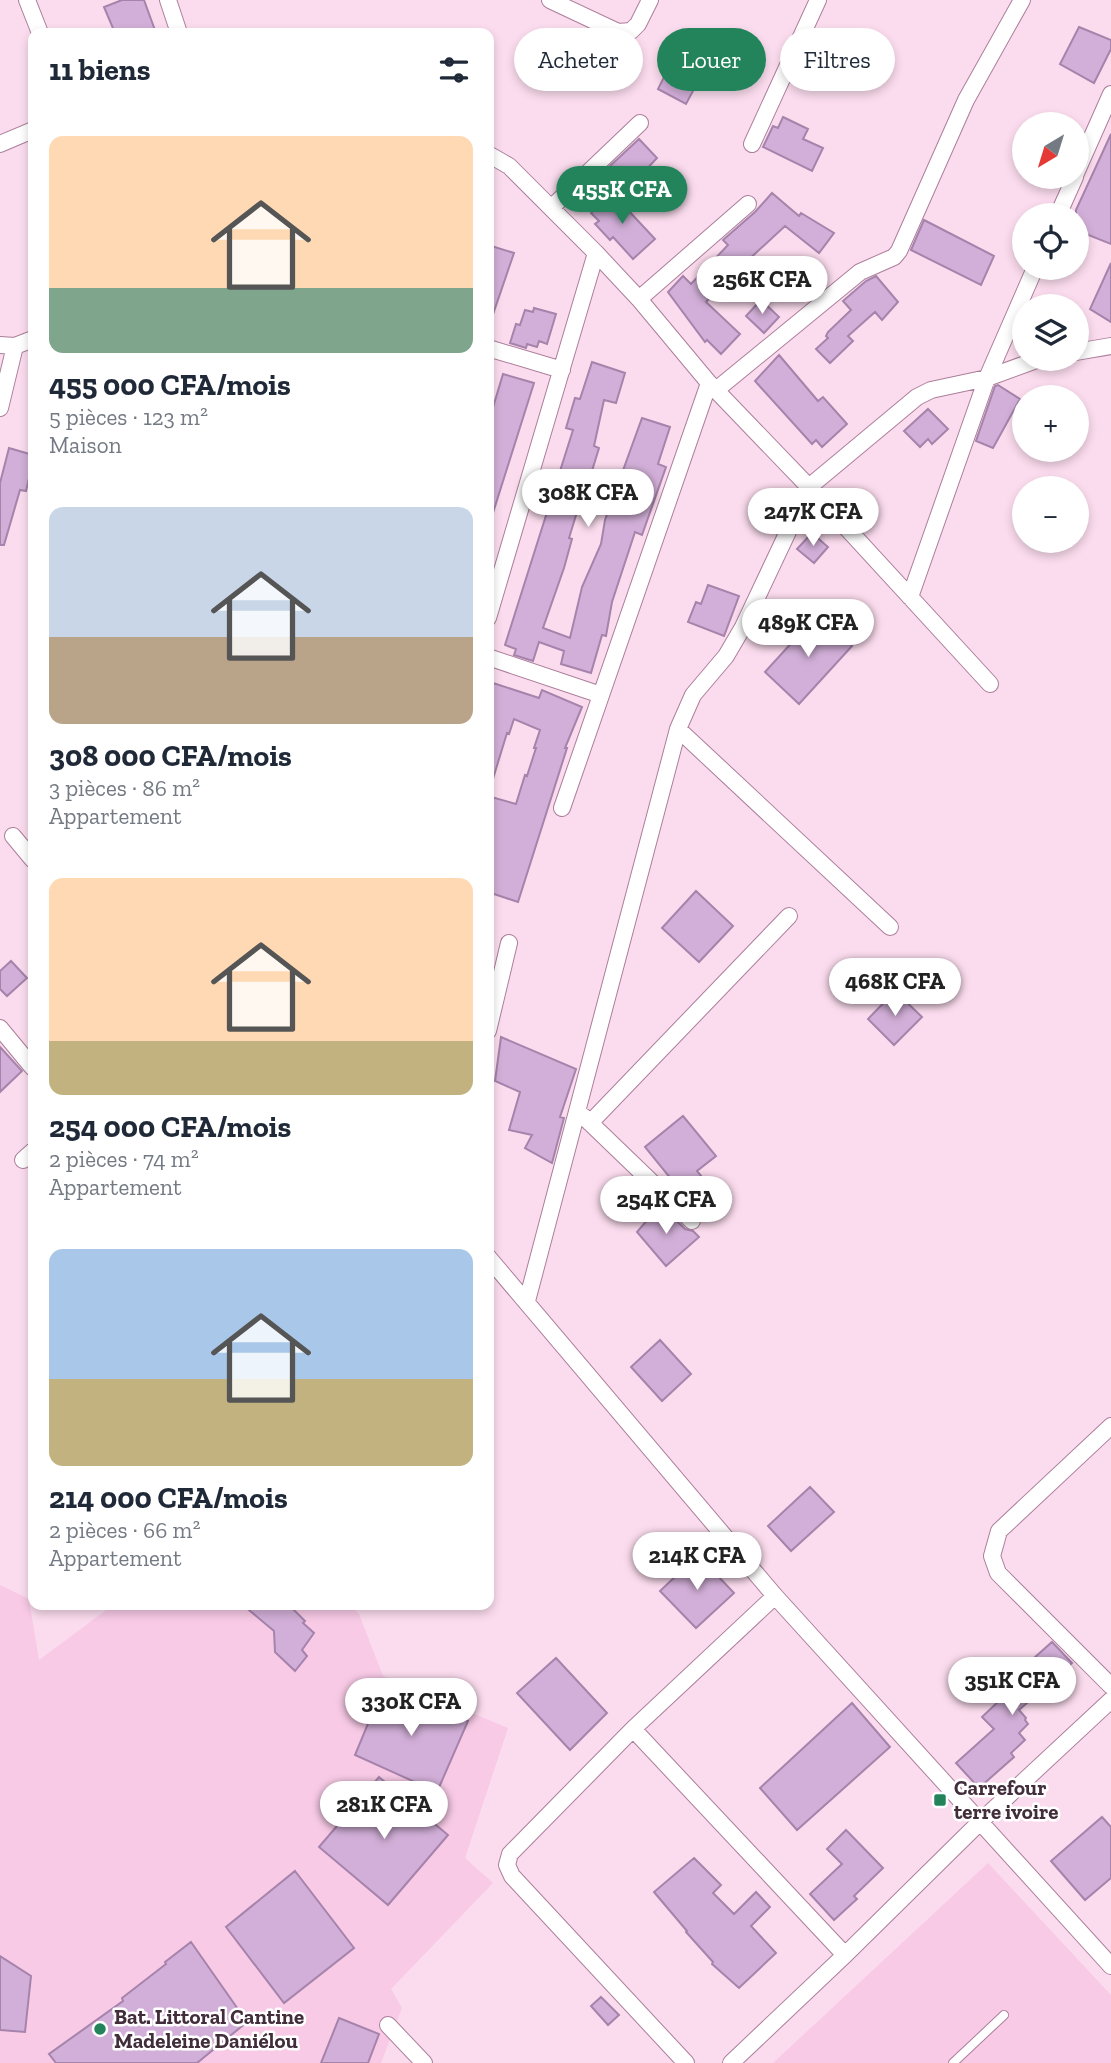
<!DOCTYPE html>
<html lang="fr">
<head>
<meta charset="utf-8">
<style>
	:root { --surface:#fff; --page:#f6f6f7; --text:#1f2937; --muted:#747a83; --accent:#23845c }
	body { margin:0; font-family:"Zilla Slab",serif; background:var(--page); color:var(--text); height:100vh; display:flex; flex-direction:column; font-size:26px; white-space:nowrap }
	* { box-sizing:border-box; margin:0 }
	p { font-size:23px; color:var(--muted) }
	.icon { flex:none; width:38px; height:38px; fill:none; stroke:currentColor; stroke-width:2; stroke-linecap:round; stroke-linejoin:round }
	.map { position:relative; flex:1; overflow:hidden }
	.details { position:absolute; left:28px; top:28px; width:466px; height:1582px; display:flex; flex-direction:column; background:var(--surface); border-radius:14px; box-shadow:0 4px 10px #0003 }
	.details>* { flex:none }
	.banner { position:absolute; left:514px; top:28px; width:490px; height:63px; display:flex; gap:14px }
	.needle { width:46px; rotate:218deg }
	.buttons { position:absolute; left:1012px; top:112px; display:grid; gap:14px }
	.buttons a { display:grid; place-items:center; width:77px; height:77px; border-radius:50%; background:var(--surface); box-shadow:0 4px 10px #0003; font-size:35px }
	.price { position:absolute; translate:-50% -60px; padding:0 16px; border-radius:24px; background:#fff; color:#222; font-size:23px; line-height:46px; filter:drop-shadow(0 2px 4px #0008) }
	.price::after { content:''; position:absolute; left:50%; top:42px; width:21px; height:16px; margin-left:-10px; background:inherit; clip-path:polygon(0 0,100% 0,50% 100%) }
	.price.current { background:var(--accent); color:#fff }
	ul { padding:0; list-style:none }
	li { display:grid; align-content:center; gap:14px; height:371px; padding:0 21px }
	li span { display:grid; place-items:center; height:217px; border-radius:14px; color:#555 }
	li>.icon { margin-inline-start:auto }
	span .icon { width:126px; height:126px; fill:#fffc; stroke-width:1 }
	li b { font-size:30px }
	h2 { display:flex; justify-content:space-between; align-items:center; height:84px; padding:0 21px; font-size:30px }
	.tag { padding:0 24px; border-radius:32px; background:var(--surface); box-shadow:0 4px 10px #0003; font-size:24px; line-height:63px }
	.tag.current { background:var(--accent); color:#fff }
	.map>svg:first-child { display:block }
</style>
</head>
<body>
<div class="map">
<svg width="1111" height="2063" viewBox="0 0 1111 2063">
	<rect width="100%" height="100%" fill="#fbdcee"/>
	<path fill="#f8cae6" d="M0,1585L29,1599L39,1660L113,1605H350L359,1614L383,1676L508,1728L465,1858L493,1883L391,1989L402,2008L381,2063H0Z
		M988,1863L1111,1995V2063H773Z"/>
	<path fill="#d2afd8" stroke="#a583ab" stroke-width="2" d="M122,0H144L156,33H115L104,7Z
		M1079,27L1111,40V49L1094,83L1060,64Z
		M671,63L700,78L686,104L658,89Z
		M783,117L808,129L803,139L823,148L812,171L763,147L773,126L778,128Z
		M1111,134V244L1076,230V210Z
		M639,139L657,158L630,187L610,166Z
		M612,193L655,239L633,259L613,237L610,240L595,224L599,221L591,213Z
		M772,193L799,216L801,213L834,233L819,253L785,226L745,263L744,262L706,302L740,334L721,354L707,340L705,342L668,292L683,276L691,284L728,245L723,240L755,212Z
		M924,220L994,256L981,285L911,250Z
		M488,245L514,253L490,323L488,322Z
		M1111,263V322L1090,309Z
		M876,276L898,302L882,320L875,312L848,336L853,341L830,363L816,349L828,338L826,336L828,332L851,310L843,301L866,281Z
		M761,300L779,317L764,333L746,316Z
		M534,308L556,314L547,344L539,341L537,347L527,344L526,348L510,343L516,324L520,325L525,310L533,312Z
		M779,355L818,401L823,397L847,424L822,447L816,440L812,444L755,381Z
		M592,362L625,373L616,403L604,400L594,446L599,448L579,513L577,512L569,538L572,539L564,568L543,628L570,638L582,587L601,544L605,520L642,418L670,427L658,464L666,467L642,535L635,532L612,602L606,636L602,635L591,673L561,664L564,651L539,642L533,661L514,655L516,649L505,645L573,430L566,428L575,398L580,399Z
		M503,374L534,383L492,516L488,515V424Z
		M998,385L1020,399L993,448L976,441L995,386Z
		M928,409L948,429L932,444L928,439L920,447L904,431Z
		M9,448L33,455V461L26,491L20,490L4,545H0V483Z
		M812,533L828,547L814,563L797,549Z
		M708,585L739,596L724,636L688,622L696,602L701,604Z
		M817,615L852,646L799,704L765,672Z
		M493,683L539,698L542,690L582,707L565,748H567L518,902L488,892V796L516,804L525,775L527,776L536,748H534L540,730L514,719L509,734L507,733L492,782H488V698Z
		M696,891L733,926L699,962L662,928Z
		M11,961L27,978L7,996L0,989V971Z
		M895,991L922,1017L894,1045L868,1019Z
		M501,1037L576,1069L560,1117L564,1118L552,1163L525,1148L532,1135L509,1130L520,1092L495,1081Z
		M0,1047L22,1071L0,1092Z
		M683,1116L716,1156L697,1171L706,1182L685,1200L673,1188L676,1185L645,1147Z
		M660,1205L685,1229L693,1231L699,1237L666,1266L637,1232Z
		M660,1340L691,1374L662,1401L631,1367Z
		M810,1487L834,1512L791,1551L768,1526Z
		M698,1555L734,1593L696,1628L660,1591Z
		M243,1605H289L305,1621L303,1623L314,1633L302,1650L307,1656L295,1671L275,1652L274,1631Z
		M1052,1642L1072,1663L1019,1710L1026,1718L1025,1720L1028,1724L1019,1733L1025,1740L1011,1753L1014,1757L979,1788L956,1763L994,1729L982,1717L1021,1680L1016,1674Z
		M556,1658L607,1713L570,1750L517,1693Z
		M384,1685L468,1721L437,1792L355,1755Z
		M852,1703L890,1747L797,1830L760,1788Z
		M379,1777L448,1835L388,1905L319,1847Z
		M1102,1817L1111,1827V1878L1085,1900L1051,1861Z
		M846,1830L883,1868L854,1896L857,1899L834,1920L810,1894L842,1864L827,1849Z
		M694,1858L721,1885L713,1893L734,1914L756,1892L770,1907L751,1926L776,1953L739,1988L712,1964L713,1962L686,1932L687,1931L654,1892Z
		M295,1871L354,1948L284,2003L226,1927Z
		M191,1942L247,2022L197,2063H56L49,2054L123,2001L122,1998L166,1964L165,1962Z
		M0,1956L31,1976L25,2032L0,2030Z
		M601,1997L619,2015L608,2025L591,2006Z
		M339,2018L379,2034L368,2063H321Z"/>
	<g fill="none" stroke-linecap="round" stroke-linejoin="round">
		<g stroke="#ac7e9b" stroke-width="10">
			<path id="service" d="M953,2063L1004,2015"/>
		</g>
		<g stroke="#ac7e9b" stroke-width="18">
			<path id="minor" d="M27,0L40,33
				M168,0L179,33
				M550,0L618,32L631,31L638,24L650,0
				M0,144L33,130
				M752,144L818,0
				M488,154L509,166L596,253L639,299L709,383L809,487L743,627L726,656L693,695L678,729L527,1301
				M1076,173L1111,94
				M551,208L640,123
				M1058,215L1075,177
				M639,299L748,204
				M0,345L15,346L33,339
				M488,348L562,370
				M1076,352L1111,346
				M716,390L860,272L894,257L899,251L966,100L1022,0
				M0,408L15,346
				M910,597L987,378L1039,359
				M488,618L596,253
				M488,657L601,695
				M990,684L809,487L917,397L931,390L987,378L1035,268
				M678,729L890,927
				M562,808L709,383
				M13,836L33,860
				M0,1028L33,1068
				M488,1031L509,943
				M583,1116L692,1221
				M590,1123L789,916
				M23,1160L33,1151
				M488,1257L775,1596L1111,1966
				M1111,1426L999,1531L992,1556L998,1573L1111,1686
				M633,1729L845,1955
				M388,2025L424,2063
				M686,2063L512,1876L507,1865L510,1854L633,1729L775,1596
				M731,2063L845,1955L980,1822L1111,1700"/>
		</g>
		<use href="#service" stroke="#fff" stroke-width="8"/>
		<use href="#minor" stroke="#fff" stroke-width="16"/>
	</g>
	<g fill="#23845c" stroke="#fff" stroke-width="2.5">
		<rect x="933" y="1793" width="14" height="14" rx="3.5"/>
		<circle cx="100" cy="2029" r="7"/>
	</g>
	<g text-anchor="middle" stroke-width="5" stroke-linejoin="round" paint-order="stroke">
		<g font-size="21" font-weight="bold" fill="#422e3b" stroke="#fff" text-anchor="start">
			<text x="954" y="1795">Carrefour<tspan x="954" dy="24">terre ivoire</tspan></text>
			<text x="114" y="2024">Bat. Littoral Cantine<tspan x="114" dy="24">Madeleine Daniélou</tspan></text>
		</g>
	</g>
</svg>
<div class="buttons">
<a><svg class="needle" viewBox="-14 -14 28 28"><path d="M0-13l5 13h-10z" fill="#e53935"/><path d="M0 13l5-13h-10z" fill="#747a83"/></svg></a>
<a><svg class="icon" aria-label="locate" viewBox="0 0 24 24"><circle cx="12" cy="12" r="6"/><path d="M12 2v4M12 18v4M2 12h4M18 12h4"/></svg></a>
<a><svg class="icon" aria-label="layers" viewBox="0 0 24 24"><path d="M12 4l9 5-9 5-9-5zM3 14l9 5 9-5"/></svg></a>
<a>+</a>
<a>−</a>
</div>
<b class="price current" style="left:622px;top:226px">455K CFA</b>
<b class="price" style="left:762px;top:316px">256K CFA</b>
<b class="price" style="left:588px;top:529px">308K CFA</b>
<b class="price" style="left:813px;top:548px">247K CFA</b>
<b class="price" style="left:808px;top:659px">489K CFA</b>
<b class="price" style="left:895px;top:1018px">468K CFA</b>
<b class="price" style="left:666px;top:1236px">254K CFA</b>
<b class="price" style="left:697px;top:1592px">214K CFA</b>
<b class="price" style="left:1012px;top:1717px">351K CFA</b>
<b class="price" style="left:411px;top:1738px">330K CFA</b>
<b class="price" style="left:384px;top:1841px">281K CFA</b>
<div class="banner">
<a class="tag">Acheter</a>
<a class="tag current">Louer</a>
<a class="tag">Filtres</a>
</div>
<section class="details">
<h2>11 biens<svg class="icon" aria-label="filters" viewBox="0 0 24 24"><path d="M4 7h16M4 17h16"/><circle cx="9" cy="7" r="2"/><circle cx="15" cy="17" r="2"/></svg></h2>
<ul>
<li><span style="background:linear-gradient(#ffd9b3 70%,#7fa58c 0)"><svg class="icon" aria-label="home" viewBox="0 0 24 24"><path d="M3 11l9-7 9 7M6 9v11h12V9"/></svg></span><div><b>455 000 CFA/mois</b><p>5 pièces · 123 m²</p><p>Maison</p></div></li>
<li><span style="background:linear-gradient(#c9d6e8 60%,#b9a48a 0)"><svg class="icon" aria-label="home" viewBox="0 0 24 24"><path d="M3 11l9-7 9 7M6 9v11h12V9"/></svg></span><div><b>308 000 CFA/mois</b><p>3 pièces · 86 m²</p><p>Appartement</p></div></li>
<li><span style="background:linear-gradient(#ffd9b3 75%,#c2b280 0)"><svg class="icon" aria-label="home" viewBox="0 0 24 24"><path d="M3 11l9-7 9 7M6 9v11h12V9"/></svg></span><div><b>254 000 CFA/mois</b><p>2 pièces · 74 m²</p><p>Appartement</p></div></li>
<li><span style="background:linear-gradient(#a9c7e8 60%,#c2b280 0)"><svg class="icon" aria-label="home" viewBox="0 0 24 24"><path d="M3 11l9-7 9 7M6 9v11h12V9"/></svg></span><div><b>214 000 CFA/mois</b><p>2 pièces · 66 m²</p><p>Appartement</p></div></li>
</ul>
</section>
</div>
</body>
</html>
